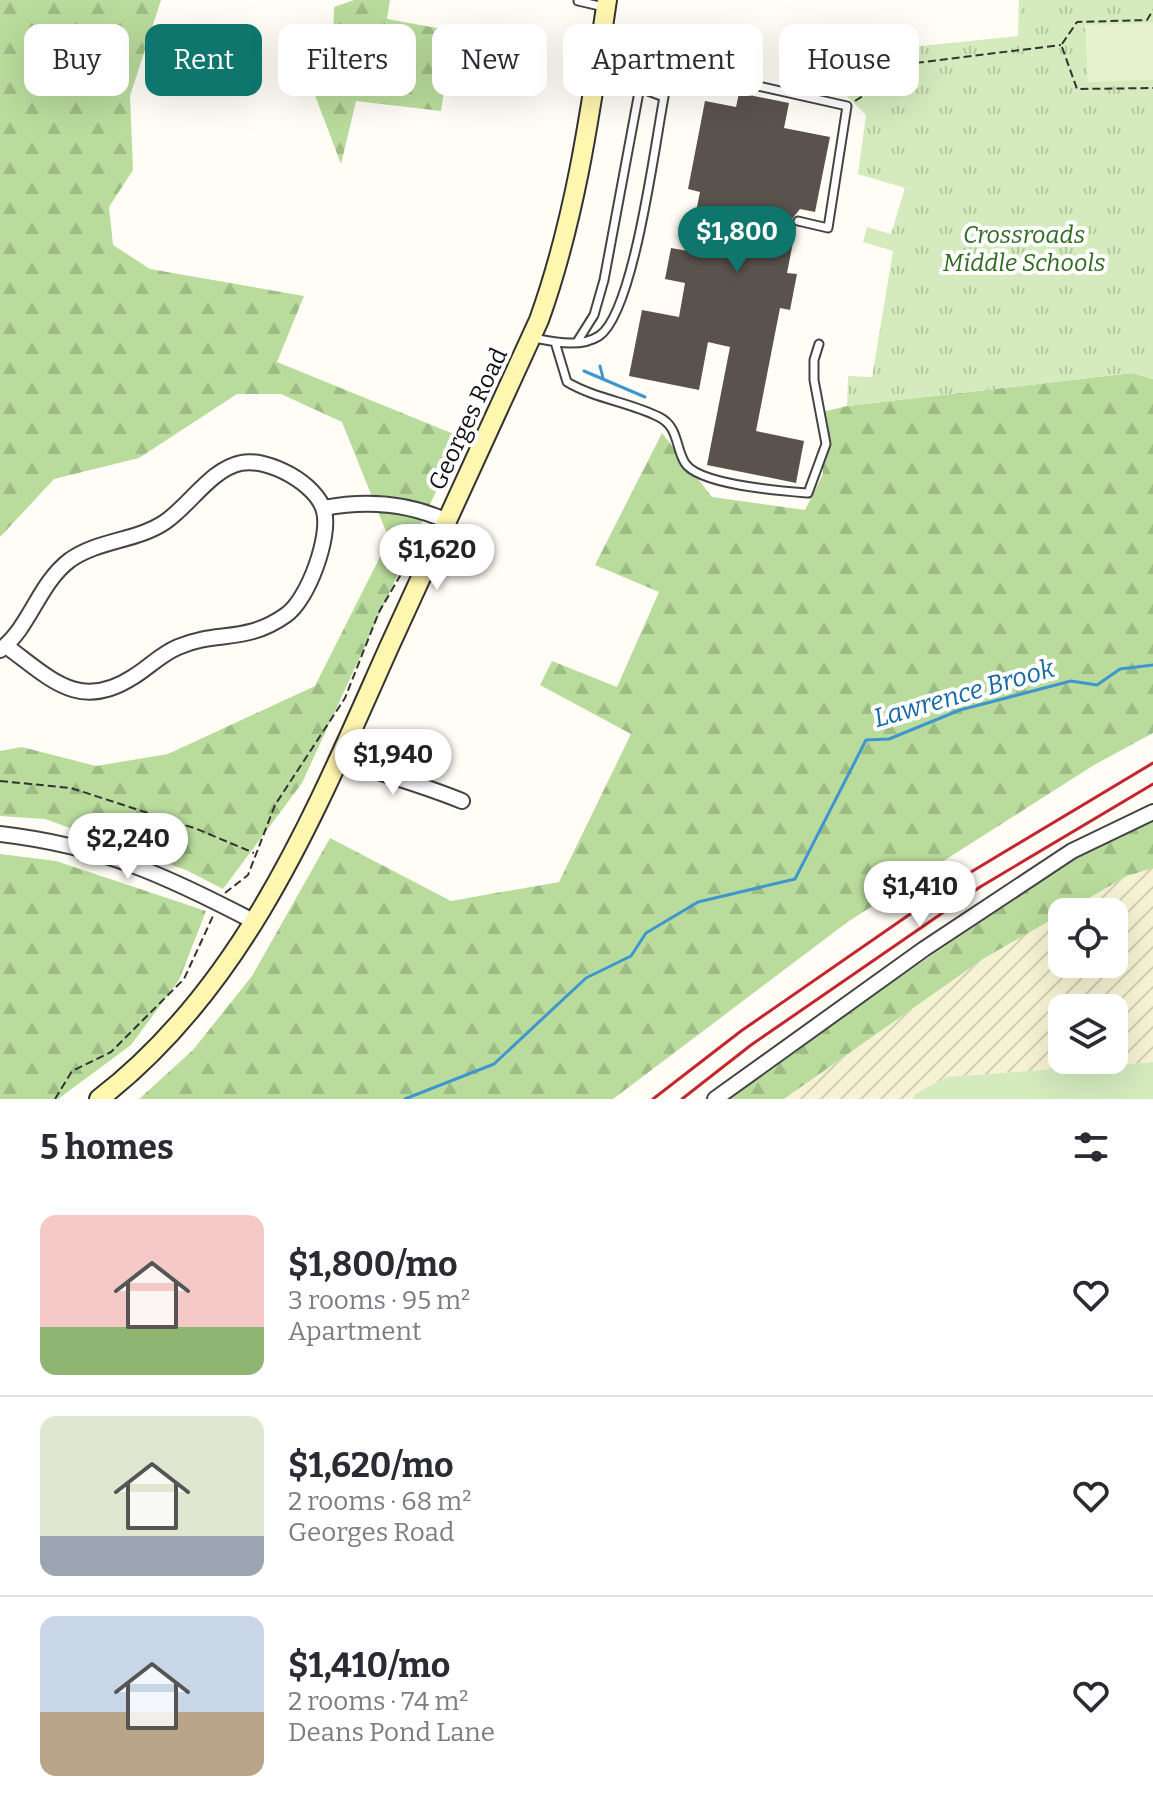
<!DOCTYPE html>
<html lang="en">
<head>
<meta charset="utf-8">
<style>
	:root { --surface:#fff; --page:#f2f2f3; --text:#2b2b33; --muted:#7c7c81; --line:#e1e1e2; --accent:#0f766e }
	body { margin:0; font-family:Bitter,serif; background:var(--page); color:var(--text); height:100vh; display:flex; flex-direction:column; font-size:30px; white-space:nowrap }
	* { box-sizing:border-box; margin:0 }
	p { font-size:26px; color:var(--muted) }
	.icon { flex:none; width:44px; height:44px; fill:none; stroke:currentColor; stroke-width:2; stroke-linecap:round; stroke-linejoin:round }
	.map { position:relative; height:1099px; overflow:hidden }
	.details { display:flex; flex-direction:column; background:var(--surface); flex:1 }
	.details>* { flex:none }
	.top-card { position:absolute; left:24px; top:24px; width:1106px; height:72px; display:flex; gap:16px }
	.tools { position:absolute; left:1048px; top:898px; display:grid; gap:16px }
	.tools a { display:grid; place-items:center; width:80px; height:80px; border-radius:16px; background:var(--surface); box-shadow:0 8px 32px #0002; font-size:40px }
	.price { position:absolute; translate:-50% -68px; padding:0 18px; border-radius:28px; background:#fff; color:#222; font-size:26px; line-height:52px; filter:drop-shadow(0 2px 4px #0008) }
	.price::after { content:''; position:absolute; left:50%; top:48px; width:24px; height:18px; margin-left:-12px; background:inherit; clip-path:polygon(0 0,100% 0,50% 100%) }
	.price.selected { background:var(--accent); color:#fff }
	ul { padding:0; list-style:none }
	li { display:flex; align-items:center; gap:24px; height:200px; padding:0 40px }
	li+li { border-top:2px solid var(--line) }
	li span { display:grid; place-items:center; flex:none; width:224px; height:160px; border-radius:16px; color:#555 }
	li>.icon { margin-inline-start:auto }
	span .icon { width:96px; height:96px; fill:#fffc; stroke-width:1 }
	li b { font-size:34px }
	h2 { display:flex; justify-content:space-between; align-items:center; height:96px; padding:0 40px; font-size:34px }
	.tag { padding:0 28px; border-radius:16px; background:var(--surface); box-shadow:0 8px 32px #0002; font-size:28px; line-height:72px }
	.tag.selected { background:var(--accent); color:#fff }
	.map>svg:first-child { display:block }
</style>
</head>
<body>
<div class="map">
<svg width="1153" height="1099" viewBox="0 0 1153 1099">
	<defs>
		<pattern id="farmland-furrows" width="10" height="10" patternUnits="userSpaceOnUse" patternTransform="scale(2)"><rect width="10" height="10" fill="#f6f3d4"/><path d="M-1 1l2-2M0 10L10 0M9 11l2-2" fill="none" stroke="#d2cfb5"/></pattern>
		<pattern id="forest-firs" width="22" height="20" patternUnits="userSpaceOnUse" patternTransform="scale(2)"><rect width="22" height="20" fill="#b9dc9c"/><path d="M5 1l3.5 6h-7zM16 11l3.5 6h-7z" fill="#9ebc85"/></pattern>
		<pattern id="park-tufts" width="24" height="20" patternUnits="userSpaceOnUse" patternTransform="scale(2)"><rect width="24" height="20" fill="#d5ebbd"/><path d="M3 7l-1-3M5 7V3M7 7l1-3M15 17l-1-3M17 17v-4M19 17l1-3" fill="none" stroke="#b6c8a1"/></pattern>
	</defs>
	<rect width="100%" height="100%" fill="#fffdf5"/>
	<path fill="url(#farmland-furrows)" fill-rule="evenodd" d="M1153,868V1062L947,1077L915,1094L913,1099H784L983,959L1062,913V964H1114V912H1064L1127,876ZM1062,1008H1114V1060H1062Z"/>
	<path fill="#d5ebbd" d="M1153,1062V1099H913L915,1094L947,1077Z"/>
	<path fill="url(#forest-firs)" d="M0,0H161L130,96L133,170L109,207L113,245L150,269L304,296L277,362L461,437L302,783L223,889L186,870L45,819L0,816V751L22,747L96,766L168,754L315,686L389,539L342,422L281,394H237L139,458L54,479L0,537Z
		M354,0H390L387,19L453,31L441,111L356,101L341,164L308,77L333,44L334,7Z
		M1132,373L1153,379V733L1094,765L849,921L613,1099H139L193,1050L252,976L330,838L451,901L559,882L631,734L540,685L552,661L617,687L659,592L595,565L662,433L712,497L805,510L823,474L822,412L847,406Z
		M1153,820V868L1127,876L983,959L784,1099H728L793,1050L1095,844Z
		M0,854L56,861L206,911L179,980L131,1045L58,1099H0Z"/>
	<path fill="url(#park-tufts)" d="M1019,0H1153V379L1132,373L847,406L848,376L872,377L893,251L863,242L867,227L891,234L905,188L858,174L866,115L834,83L835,55L1018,36Z"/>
	<path fill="#e6f2cf" d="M1153,23V80L1088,82L1085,25Z"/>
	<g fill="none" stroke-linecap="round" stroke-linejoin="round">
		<path stroke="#3f96cf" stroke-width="3" d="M600,366L603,378
			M584,371L645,397
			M405,1099L494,1064L586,978L631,956L646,933L698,902L795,879L866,740L889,739L960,710L1071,681L1097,685L1120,669L1153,665"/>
	</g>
	<path fill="#5a524d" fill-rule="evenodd" d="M739,93L789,103L784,128L830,137L815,212L800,209L792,219L796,227L787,273L797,274L790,310L780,308L756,431L804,441L796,483L707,465L730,347L708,342L699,390L629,376L642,310L679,317L685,283L665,279L671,248L688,251L700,192L688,189L705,101L736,107ZM727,217L755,222L751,242L723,237Z"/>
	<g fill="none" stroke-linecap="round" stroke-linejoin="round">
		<g stroke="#444" stroke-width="11">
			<path id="lane" d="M578,1L604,7
				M601,60L700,73L847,106L828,228L798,221
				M534,338C555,342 580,348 599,336C634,313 655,143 664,97L640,88
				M555,342L567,382C596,399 629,402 659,417C679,427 675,447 685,463C699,485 782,491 808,493L826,444L814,380V360L819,344
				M577,342L594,315L604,280L644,65"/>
		</g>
		<g stroke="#444" stroke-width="18">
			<path id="street" d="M324,508C366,500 408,503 447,521
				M0,650C30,628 38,584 70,560C98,540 137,541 165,522C190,505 211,469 241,463C268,457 317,484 324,511C331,536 308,600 286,615C245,644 217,630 178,647C161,654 148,668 133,677C79,712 50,678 6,646
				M339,758C380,774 421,784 462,801
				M0,834C102,846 165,875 255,922
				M715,1099L924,949L1072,851L1153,812"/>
		</g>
		<g stroke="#333" stroke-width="22">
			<path id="secondary" d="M99,1099C246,986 316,810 390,645C440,537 490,429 539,320C576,217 591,108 607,0"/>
		</g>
		<path stroke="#333" stroke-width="2" stroke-dasharray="8 4" stroke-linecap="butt" d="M1062,44L1077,22L1147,20L1153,10
			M1062,47L1077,89L1153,88
			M855,101L915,63L1061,45
			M0,781L71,788L197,829L254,853
			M225,893L248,875L275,805L345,698L379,612L411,557L416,525
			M55,1099L72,1071L111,1052L184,979L213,916"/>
		<use href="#lane" stroke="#fff" stroke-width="7"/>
		<use href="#street" stroke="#fff" stroke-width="14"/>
		<use href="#secondary" stroke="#fff6b0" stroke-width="18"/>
		<path stroke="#c4262e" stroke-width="3" d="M653,1099L741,1031L971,872L1153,763
			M682,1099L751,1045L980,887L1153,784"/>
	</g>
	<g text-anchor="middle" stroke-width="8" stroke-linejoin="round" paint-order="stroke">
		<g font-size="24" font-style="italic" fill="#2f6b1f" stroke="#fff">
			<text x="1024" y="243">Crossroads<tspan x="1024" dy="28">Middle Schools</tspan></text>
		</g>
		<g font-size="24" fill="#111" stroke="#fff">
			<text transform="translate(468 419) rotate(-65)" y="8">Georges Road</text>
		</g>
		<g font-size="26" font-style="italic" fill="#1768a6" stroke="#fff">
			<text transform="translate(964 693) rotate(-16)" y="9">Lawrence Brook</text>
		</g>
	</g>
</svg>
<div class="tools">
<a><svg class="icon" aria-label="locate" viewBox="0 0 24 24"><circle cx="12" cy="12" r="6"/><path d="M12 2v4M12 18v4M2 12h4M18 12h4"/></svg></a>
<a><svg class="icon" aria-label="layers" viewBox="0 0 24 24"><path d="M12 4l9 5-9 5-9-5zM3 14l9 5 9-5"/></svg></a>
</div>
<b class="price selected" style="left:737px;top:274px">$1,800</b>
<b class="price" style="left:437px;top:592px">$1,620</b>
<b class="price" style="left:393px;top:797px">$1,940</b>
<b class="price" style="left:128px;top:881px">$2,240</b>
<b class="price" style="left:920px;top:929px">$1,410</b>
<div class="top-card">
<a class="tag">Buy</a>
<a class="tag selected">Rent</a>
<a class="tag">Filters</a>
<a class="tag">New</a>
<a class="tag">Apartment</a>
<a class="tag">House</a>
</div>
</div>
<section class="details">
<h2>5 homes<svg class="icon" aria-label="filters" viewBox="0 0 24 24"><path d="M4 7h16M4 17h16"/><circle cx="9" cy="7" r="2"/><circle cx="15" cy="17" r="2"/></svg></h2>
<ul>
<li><span style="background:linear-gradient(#f6c9c9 70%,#8fb573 0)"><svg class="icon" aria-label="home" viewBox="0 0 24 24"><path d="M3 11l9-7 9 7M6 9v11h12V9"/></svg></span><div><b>$1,800/mo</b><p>3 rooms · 95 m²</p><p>Apartment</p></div><svg class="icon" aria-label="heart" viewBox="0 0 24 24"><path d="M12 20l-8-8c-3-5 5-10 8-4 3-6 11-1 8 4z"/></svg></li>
<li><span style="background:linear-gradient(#dfe7d0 75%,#9aa5b1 0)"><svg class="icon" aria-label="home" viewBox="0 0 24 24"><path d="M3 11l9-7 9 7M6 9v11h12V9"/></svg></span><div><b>$1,620/mo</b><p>2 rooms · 68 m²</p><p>Georges Road</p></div><svg class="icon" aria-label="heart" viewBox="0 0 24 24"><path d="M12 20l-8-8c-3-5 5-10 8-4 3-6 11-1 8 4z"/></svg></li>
<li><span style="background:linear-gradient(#c9d6e8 60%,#b9a48a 0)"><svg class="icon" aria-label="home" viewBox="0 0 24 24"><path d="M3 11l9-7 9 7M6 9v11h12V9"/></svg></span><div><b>$1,410/mo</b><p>2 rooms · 74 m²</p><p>Deans Pond Lane</p></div><svg class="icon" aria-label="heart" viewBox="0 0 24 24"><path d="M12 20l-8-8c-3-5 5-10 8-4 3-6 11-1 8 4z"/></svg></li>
</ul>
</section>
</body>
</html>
